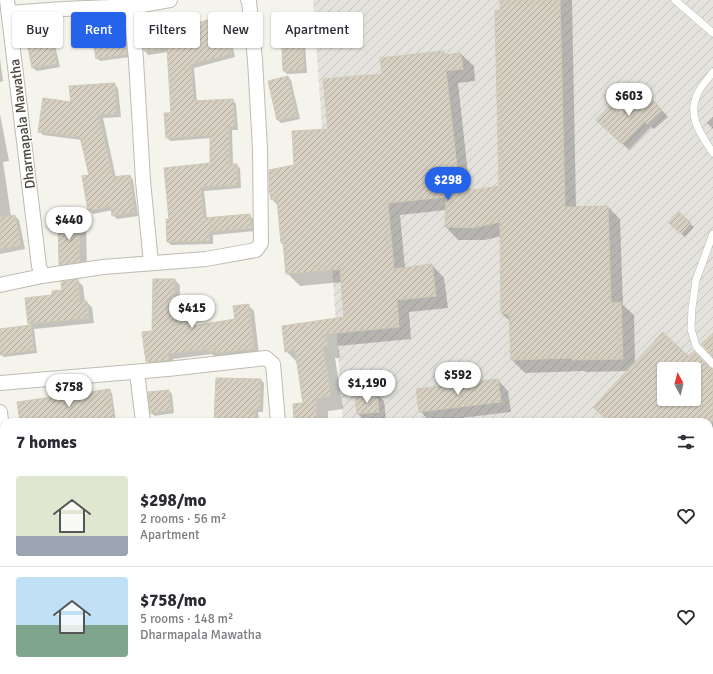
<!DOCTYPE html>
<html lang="en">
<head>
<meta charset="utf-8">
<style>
	:root { --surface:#fff; --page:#f2f2f3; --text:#2b2b33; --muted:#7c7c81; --line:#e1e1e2; --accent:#2563eb }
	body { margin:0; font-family:Signika,sans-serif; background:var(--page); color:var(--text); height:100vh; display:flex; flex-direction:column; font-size:15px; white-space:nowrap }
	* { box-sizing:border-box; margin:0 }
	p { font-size:13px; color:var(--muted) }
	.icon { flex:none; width:22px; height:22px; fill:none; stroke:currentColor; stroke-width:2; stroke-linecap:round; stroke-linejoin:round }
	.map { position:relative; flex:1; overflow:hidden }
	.sheet { position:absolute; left:0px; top:418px; width:713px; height:256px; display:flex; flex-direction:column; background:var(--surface); border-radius:12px 12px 0 0; box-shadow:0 1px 3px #0004 }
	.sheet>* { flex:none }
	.banner { position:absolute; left:12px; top:12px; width:400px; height:36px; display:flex; gap:8px }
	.needle { width:26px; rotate:353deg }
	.controls { position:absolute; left:657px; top:362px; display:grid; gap:8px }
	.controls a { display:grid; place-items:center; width:44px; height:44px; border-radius:4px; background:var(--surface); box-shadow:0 1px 3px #0004; font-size:20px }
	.price { position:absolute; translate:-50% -34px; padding:0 9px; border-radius:14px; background:#fff; color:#222; font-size:13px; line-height:26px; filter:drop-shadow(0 1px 2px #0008) }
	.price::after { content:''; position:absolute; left:50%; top:24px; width:12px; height:9px; margin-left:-6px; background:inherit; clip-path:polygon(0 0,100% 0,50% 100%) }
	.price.on { background:var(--accent); color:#fff }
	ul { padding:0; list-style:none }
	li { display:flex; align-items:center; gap:12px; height:100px; padding:0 16px }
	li+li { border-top:1px solid var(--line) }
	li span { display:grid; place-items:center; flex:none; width:112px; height:80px; border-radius:4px; color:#555 }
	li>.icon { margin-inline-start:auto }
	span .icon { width:48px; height:48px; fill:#fffc; stroke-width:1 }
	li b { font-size:17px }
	h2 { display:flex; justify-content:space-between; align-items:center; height:48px; padding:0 16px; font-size:17px }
	.pill { padding:0 14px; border-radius:4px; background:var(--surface); box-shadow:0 1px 3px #0004; font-size:14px; line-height:36px }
	.pill.on { background:var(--accent); color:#fff }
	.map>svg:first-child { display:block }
</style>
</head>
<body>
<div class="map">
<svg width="713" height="674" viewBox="0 0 713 674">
	<defs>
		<pattern id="industrial-furrows" width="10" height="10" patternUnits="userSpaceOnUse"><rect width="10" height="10" fill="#e4e2dd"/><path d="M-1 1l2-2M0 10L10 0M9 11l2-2" fill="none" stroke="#c5c3be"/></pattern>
		<pattern id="building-hatch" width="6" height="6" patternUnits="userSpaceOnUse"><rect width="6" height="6" fill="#d5d0c2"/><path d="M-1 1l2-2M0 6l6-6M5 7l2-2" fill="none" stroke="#afab9f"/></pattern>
	</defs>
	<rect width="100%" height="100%" fill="#f4f3ec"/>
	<path fill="url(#industrial-furrows)" fill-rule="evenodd" d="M313,0H713V674H467V670H709V422H343ZM664,369H694V399H664Z"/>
	<path fill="#0003" fill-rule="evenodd" d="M501,0H572L576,208L608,207L620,219L623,305L634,315L635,363L688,357L713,370V519L709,515V422H609L628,371L586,372L584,371L525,373L512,360L511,322L502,314L501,236L485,240H458L446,227V210L400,215L405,268L432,265L444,278L448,308L409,312L411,339L338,346L340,358H335L343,409L328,411V422H295L304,404L298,363L286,351L345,318L342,282L300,286L287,273L284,245L282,243L278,206L272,199L295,166L383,75L443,52L447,56L461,54L474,66L475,81L458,83L470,192L500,187ZM664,369H694V399H664Z
		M223,17L226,21L235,57L194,68L197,102L233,100L236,104L238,130H232L233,165H236L240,168L241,188L204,191L207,219L250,215L253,219L255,231L213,235V244L171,245L168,242L170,220L211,164V138L170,141L167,137L173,114L168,52L148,55L145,51L143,33L185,27Z
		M301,26L304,29L307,73L287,74L284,71Z
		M113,28L117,31V36L125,35L128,38L130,57L100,61L97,58Z
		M51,38L54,41L60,67L37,71L33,68Z
		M0,59L3,81L0,82Z
		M288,77L291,80L300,119L281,123L278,120L269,81Z
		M114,84L118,88L121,117L103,118L116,178L130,176L133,180L138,216L117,219L113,215V210L93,214L89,210L90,176L82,140L43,135L39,131L72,103Z
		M652,99L668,117L654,129L651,127L629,150L604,126L620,115Z
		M0,114L9,161L3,162L11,216H15L19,220L25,249L0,254Z
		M713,117V129L707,123Z
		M679,214L694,227L685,237L670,223Z
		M79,218L86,225L87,268L67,271L60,264Z
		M77,280L83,286L85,302H86L92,307L94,323L34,329L37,353L4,357L1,354L0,330L32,326L29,323L53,296Z
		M175,280L180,285L179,323L191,321L196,326L236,320L249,306L254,311L259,354L223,358L221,356L215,357L212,354L173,359L174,365L153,367L147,362L153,332Z
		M261,380L264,383L263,412H258L259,422H169L215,418Z
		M498,380L508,391L511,412L430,422L420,411Z
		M109,390L112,393L116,422H11L21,420Z
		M169,391L172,394L174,413L155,416L151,413Z
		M377,394L384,401L386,419L365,421L358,414Z
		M0,546L4,572L2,580H0Z
		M709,583H713V674H479V670H709Z
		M52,670H90V674H52Z
		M234,670H260V674H234Z
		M316,670H409V674H317Z"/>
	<path fill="url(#building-hatch)" stroke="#cfc9b6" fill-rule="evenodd" d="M500,0H560L565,207L608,206L611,303L621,302L623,359L572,360V358L511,360L509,314H501L500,222L472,228L445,227L446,197L388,203L394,269L432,264L436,296L397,300L399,327L326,334L328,346H323L331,396L316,399L317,422H294L293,404L303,403L295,350L285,352L282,326L344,317L340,269L286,274L283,243H281L277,199L271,200L269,189V170L294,165L292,131L328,129L323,79L382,74L380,58L444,51V55L461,53L463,69L446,71L460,192L499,186L495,10H500Z
		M223,16L232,54L191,64L194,101L233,99L235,126L229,127L230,164H237L238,185L201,187L204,218L250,214L252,228L209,232L210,241L167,242L166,219H169L164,168L210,163V135L166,138L164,113H171L167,48L144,51L142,32L185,26Z
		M301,25L304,70L283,71L281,28Z
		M114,27L115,36L125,34L127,54L96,59L91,30Z
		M52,36L57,64L32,68L27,42Z
		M288,76L297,116L277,120L268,81Z
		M115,83L117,114L99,115L113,177L130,175L135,212L112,216L111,206L88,211L82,176L89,175L80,137L38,132L43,98L71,102L69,86Z
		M645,91L662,110L647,124L645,121L622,144L596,120L610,105L620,114Z
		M679,212L691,223L681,234L669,223Z
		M15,215L21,245L0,249V217Z
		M79,217L80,262L59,265L58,218Z
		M78,279L80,302L87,301L89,318L28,324L25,298L52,295V291L62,290L61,282Z
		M153,279H175L174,323L191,320L192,326L235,319L233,306L249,304L254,349L216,353V350L208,352V349L168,354L169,360L146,362L142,332L152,331Z
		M31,325L34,350L0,355V329Z
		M663,332L688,356L694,351L709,367L713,369V422H609L593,407ZM664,369H694V399H664Z
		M713,333V357L701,344Z
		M216,378L261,379L260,409H255L256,422H214Z
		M498,379L501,402L419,412L416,389Z
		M110,389L114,420L96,422H20L17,402Z
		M169,390L172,410L150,413L148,392Z
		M377,393L379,412L357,414L355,396Z"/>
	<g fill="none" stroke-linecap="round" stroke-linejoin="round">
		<g stroke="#bfbcaf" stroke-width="8">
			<path id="service" d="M675,0L713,33
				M713,72C708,79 700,87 697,95C687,117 702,136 713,153
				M713,234L696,280L692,308L691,329L696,346L713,364"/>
		</g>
		<g stroke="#bfbcaf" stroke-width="16">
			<path id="minor" d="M131,6L136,60L143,181L151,263
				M9,13L63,9L136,6L170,0
				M42,276L103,267L206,259L256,250L261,243L260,149L255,60L249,1L248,0
				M0,285L42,276L39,266L7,0
				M137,372L143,422
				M0,383L168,369L266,358L273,364L278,422
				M0,412L4,446
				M0,519L4,518
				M31,670V674
				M168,670L169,674
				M301,670V674
				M448,670L449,674"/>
		</g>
		<use href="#service" stroke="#fff" stroke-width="7"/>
		<use href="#minor" stroke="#fff" stroke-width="14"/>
	</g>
	<g text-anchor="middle" stroke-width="3" stroke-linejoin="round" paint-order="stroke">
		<g font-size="14" fill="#48453a" stroke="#fff">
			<text transform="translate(22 124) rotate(-97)" y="5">Dharmapala Mawatha</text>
		</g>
	</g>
</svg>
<div class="controls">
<a><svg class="needle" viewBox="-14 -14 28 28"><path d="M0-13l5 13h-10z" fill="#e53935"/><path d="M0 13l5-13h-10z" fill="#7c7c81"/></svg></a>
</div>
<b class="price" style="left:629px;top:117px">$603</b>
<b class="price on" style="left:448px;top:201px">$298</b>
<b class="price" style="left:69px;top:241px">$440</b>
<b class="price" style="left:192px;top:329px">$415</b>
<b class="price" style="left:458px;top:396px">$592</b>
<b class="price" style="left:367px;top:404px">$1,190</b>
<b class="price" style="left:69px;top:408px">$758</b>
<div class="banner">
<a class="pill">Buy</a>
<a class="pill on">Rent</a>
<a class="pill">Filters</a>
<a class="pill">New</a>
<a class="pill">Apartment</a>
</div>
<section class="sheet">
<h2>7 homes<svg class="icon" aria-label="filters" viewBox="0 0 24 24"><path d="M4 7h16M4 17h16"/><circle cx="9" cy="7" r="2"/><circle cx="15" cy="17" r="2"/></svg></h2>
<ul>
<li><span style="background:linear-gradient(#dfe7d0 75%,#9aa5b1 0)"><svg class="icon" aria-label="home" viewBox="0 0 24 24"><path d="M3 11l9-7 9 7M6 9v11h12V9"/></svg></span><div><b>$298/mo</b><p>2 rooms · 56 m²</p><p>Apartment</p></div><svg class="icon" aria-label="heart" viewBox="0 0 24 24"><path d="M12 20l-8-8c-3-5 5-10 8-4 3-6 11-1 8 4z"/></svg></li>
<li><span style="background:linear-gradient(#bfe0f5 60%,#7fa58c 0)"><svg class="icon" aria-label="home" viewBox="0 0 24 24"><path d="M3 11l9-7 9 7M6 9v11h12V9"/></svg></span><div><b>$758/mo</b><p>5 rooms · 148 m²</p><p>Dharmapala Mawatha</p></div><svg class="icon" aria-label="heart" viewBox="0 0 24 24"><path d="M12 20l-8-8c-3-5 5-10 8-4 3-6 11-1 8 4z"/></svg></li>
</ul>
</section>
</div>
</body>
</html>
